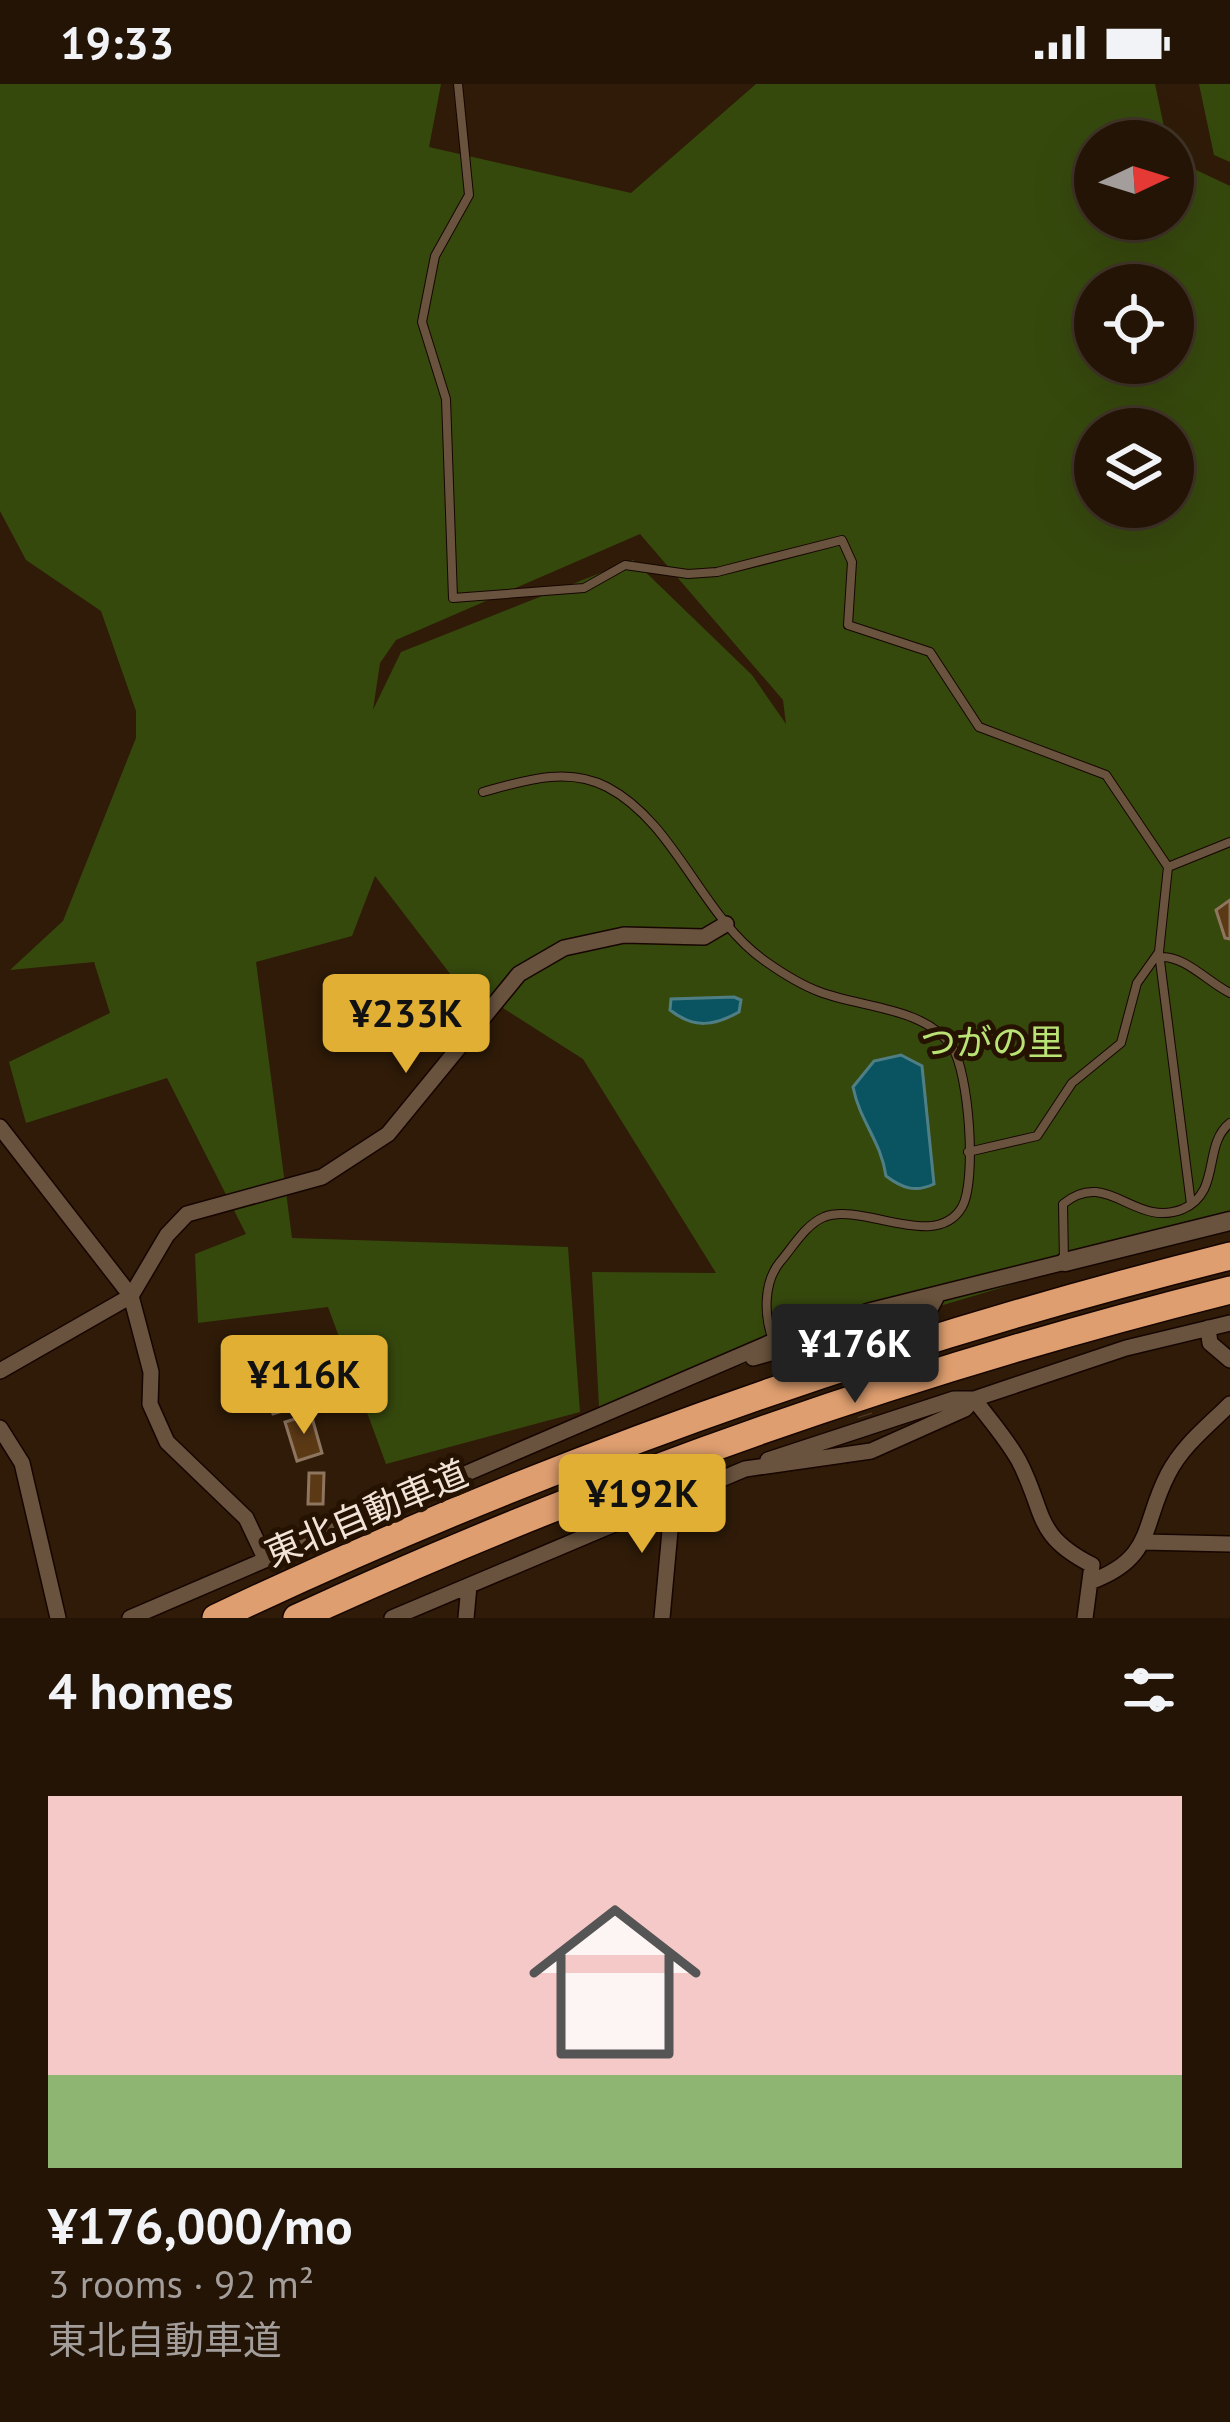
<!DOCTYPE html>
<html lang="en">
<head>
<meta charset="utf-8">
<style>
	:root { --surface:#231406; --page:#2b1d10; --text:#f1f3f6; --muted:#a39e9b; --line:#403328; --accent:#e1af34 }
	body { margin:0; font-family:"PT Sans","Noto Sans JP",sans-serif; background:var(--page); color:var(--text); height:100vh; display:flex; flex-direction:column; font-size:45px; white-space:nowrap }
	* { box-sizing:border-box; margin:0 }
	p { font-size:39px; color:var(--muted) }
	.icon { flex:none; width:66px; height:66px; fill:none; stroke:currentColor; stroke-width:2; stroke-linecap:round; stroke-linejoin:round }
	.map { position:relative; height:1534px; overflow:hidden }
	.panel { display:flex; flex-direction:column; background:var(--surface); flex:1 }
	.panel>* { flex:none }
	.needle { width:78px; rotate:86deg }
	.fabs { position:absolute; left:1074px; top:36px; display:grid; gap:24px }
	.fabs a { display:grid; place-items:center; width:120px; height:120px; border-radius:50%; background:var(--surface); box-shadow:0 12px 48px #0002,0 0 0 3px var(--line); font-size:60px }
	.price { position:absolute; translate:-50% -102px; padding:0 27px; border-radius:12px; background:var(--accent); color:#111; font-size:39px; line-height:78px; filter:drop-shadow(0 3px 6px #0008) }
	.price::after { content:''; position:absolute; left:50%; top:72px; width:36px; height:27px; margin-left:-18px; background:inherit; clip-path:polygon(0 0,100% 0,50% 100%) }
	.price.current { background:#222; color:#fff }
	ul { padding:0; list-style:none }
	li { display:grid; align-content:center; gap:24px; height:636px; padding:0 48px }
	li+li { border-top:3px solid var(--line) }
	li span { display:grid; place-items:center; height:372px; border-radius:0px; color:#555 }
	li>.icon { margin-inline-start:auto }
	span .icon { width:216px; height:216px; fill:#fffc; stroke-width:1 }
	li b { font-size:51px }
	h2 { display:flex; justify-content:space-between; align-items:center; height:144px; padding:0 48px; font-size:51px }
	.status { display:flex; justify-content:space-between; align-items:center; height:84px; padding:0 60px; background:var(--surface); direction:ltr }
	.status svg { height:33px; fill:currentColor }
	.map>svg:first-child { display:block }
</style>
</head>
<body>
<div class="status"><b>19:33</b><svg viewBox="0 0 49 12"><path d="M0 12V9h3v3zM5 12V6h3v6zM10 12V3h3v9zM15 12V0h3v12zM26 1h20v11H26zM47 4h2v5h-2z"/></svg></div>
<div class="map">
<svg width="1230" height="1534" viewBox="0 0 1230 1534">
	<rect width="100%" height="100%" fill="#2f1b08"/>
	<path fill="#36490d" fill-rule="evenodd" d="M0,0H441L429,63L631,109L756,0H1155L1167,57H1095V135H1173V75L1230,102V1136L599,1323L592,1188L716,1189L583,975L451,891L375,792L352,852L256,878L292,1154L568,1163L580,1328L386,1380L328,1223L198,1239L195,1170L246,1150L167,994L26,1039L9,978L110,929L94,878L10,886L63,837L136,654V627L101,527L26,476L0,427ZM1095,201H1173V279H1095ZM1095,345H1173V423H1095ZM640,450L783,616L786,640L752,591L633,476L401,568L373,626L380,579L396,556Z
		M1199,0H1230V78L1214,71Z"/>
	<path fill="#0a5462" stroke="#4f7f85" stroke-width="3" d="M734,913L741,916L739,928C714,942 694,945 670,926L671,915Z
		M901,971L922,982L934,1100C915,1109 902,1104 886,1092C881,1057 860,1038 853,1003L874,977Z"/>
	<path fill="#5b3915" stroke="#8d755f" stroke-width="3" d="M1230,816V855L1225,854L1216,826Z
		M285,1290L296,1323L273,1330L262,1298Z
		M311,1330L322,1369L297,1377L285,1338Z
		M309,1389H324L323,1420H308Z"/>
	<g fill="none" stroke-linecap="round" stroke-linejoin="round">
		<path stroke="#4c3927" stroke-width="15" stroke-dasharray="15 8" stroke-linecap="butt" d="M844,1265L865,1332"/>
		<g stroke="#160500" stroke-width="10">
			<path id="service" d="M458,0L469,111L435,172L422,238L446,315L453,514L584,504L625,481L688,490L717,488L842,456L852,478L848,541L930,568L979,643L1106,691L1168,783L1159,868L1137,899L1121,959L1072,999L1037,1052L968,1068
				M483,708C523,697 567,682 607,703C676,739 701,832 765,877C782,889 801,901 820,908C862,924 925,923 952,963C969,988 977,1097 962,1123C936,1168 863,1118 824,1133C805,1141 793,1163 780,1178C763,1199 764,1232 773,1256
				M1168,783L1230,758
				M1159,869L1191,1120
				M1161,873C1185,872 1208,898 1230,909
				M1064,1177L1063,1120C1108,1083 1134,1145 1183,1125C1222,1108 1202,1061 1230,1039"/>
		</g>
		<g stroke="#160500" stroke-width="18">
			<path id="minor" d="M0,1043L131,1212L151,1288L150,1320L167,1358L246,1434L264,1472
				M1208,1244L1210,1259L1230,1276
				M753,1274L930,1225L938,1210
				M0,1287L131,1212L167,1151L187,1130L322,1093L388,1050L519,890L564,864L624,851L704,853L726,840
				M974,1315C989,1335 1007,1355 1019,1377C1046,1429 1033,1451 1092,1481L1085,1534
				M0,1344L22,1379L58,1534
				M768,1376L954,1315H974L1126,1264L1230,1239
				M1144,1458L1230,1460
				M1090,1498C1155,1474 1141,1442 1168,1390C1183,1361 1207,1343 1230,1320
				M130,1534L774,1257L869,1227L1065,1178
				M392,1534L745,1385L871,1367L965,1325L974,1315
				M466,1534L469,1502
				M662,1534L673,1414"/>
		</g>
		<g stroke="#160500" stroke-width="21">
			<path id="tertiary" d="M1065,1178L1230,1137"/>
		</g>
		<g stroke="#160500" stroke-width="30">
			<path id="motorway" d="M216,1534C540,1380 882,1259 1230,1172
				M297,1534C597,1396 910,1286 1230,1206"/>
		</g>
		<use href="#service" stroke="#69533e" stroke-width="8"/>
		<use href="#minor" stroke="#69533e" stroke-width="15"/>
		<use href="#tertiary" stroke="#69533e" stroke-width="18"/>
		<use href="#motorway" stroke="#de9e6f" stroke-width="27"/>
	</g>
	<g text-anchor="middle" stroke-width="10" stroke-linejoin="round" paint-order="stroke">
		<g font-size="36" fill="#bae375" stroke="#251201">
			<text x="992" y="971">つがの里</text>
		</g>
		<g font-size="36" fill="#f1e3d8" stroke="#251201">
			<text transform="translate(366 1429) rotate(-23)" y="13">東北自動車道</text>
		</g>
	</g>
</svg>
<div class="fabs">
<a><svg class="needle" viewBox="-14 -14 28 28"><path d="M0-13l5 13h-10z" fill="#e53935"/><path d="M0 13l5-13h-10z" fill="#a39e9b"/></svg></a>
<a><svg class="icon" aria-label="locate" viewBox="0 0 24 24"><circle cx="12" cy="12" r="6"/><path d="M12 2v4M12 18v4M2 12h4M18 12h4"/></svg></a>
<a><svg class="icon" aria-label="layers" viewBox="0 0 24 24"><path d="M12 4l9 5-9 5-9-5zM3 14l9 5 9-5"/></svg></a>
</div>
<b class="price" style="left:406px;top:992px">¥233K</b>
<b class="price current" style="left:855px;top:1322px">¥176K</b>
<b class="price" style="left:304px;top:1353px">¥116K</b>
<b class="price" style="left:642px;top:1472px">¥192K</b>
</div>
<section class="panel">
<h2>4 homes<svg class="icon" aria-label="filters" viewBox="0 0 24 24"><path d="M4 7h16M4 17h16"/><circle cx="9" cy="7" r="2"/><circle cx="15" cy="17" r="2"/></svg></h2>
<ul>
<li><span style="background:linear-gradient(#f6c9c9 75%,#8fb573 0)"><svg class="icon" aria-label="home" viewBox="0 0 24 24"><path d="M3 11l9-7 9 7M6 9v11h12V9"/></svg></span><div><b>¥176,000/mo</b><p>3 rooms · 92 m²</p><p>東北自動車道</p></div></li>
</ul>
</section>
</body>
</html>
